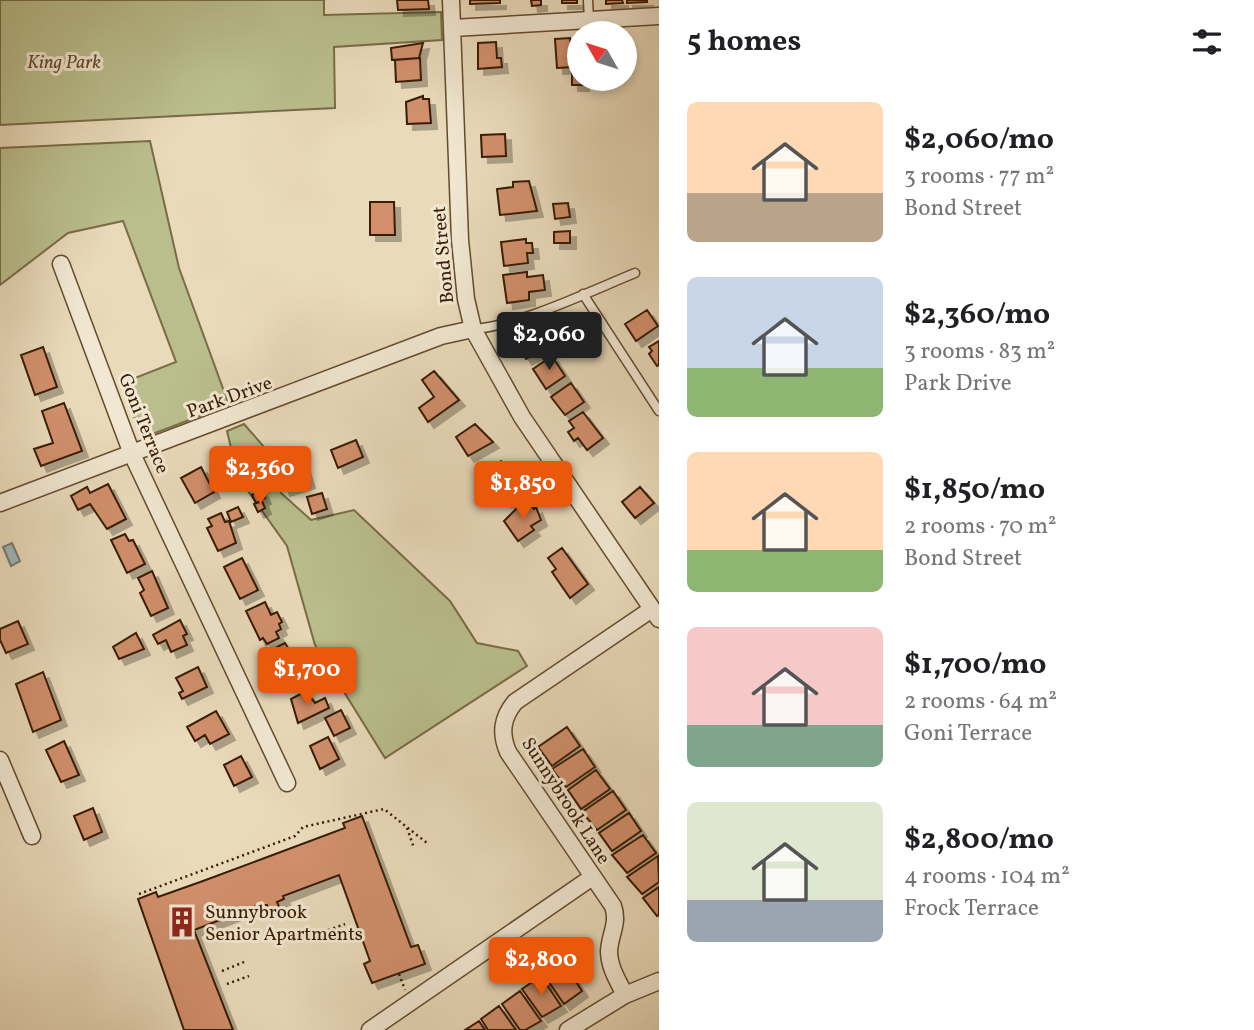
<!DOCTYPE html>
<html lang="en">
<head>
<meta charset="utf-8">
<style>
	:root { --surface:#fff; --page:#f6f6f6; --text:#202124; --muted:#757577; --accent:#ea580c }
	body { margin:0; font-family:Vollkorn,serif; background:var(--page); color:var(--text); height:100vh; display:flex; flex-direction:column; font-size:26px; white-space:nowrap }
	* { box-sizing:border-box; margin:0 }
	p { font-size:23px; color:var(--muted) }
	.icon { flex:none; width:38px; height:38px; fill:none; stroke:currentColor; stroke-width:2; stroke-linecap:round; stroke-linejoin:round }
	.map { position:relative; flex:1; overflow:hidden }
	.details { display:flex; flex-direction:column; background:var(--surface); width:595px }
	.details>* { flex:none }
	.needle { width:46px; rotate:309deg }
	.fabs { position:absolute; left:567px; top:21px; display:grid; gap:14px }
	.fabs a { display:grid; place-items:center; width:70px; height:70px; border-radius:50%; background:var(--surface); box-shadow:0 4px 10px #0003; font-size:35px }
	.price { position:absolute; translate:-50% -60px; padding:0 16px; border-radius:7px; background:var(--accent); color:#fff; font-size:23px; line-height:46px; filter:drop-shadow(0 2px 4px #0008) }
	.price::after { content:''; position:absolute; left:50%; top:42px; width:21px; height:16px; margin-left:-10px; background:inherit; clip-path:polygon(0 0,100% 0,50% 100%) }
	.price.selected { background:#222; color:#fff }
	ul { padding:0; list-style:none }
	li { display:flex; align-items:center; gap:21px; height:175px; padding:0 28px }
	li span { display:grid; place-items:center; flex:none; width:196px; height:140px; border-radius:10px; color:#555 }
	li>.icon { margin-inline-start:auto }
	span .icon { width:84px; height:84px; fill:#fffc; stroke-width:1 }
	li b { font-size:30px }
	h2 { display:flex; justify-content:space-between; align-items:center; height:84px; padding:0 28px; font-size:30px }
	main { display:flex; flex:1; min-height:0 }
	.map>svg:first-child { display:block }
</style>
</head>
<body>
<main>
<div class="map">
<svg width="659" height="1030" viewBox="0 0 659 1030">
	<defs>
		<filter id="shadow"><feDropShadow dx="6" dy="6" stdDeviation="0" flood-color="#0004"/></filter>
	</defs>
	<rect width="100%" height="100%" fill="#e9daba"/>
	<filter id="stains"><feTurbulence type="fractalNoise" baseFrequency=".00286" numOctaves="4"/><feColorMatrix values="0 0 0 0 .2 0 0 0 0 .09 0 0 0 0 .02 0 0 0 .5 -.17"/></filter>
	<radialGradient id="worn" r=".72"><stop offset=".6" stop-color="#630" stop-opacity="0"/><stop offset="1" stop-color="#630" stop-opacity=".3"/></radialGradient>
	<path fill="#babe8d" stroke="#796c46" stroke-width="2" d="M0,0H324V15L441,12L442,40L334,47L335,108L0,125Z
		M150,141L179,268L229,405L142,438L122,383L176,362L123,221L68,233L0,285V148Z
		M244,424L265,448L281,493L311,520L354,510L450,601L477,643L518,651L527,666L385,758L315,645L287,546L238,477L227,431Z"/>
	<path fill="#9eb7bc" stroke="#757971" stroke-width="2" d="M12,543L20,561L11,566L3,547Z"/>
	<path fill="#d18f6c" stroke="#381b00" stroke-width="2" filter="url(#shadow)" d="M397,0H428L429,9L398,10Z
		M470,0H500V3L470,4Z
		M531,0H541V5L532,6Z
		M562,0H577V3H562Z
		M606,0H622L623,3L606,4Z
		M627,0H647V2L627,3Z
		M570,38L572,67L557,68L555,39Z
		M496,42L497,58H501L502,67L478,69V43Z
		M423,43L419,58L392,60L391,48Z
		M420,58L421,80L396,82L395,60Z
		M579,70L583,85H572V71Z
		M423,96V99H429L431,123L407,124L406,102Z
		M505,134L506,156L482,157L481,135Z
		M529,181L537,211L500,215L497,189L513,187V182Z
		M370,202H394L395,235H370Z
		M568,203L570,217L555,219L553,204Z
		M570,231V243H554V232Z
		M526,239V243H532L533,253H527L528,263L504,266L501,242Z
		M527,272V277L543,275L545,290L529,292V300L507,303L503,275Z
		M647,310L658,326L636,341L625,324Z
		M543,323L550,334L541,340L546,348L526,359L515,341Z
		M659,341V365L657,366L649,354L652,351L649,347Z
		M43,347L57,387L35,395L21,355Z
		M552,356L565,376L546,389L533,369Z
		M434,371L459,400L428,422L419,408L434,397L422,380Z
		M571,383L584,402L565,415L551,397Z
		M64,403L82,451L41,466L34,449L53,443L42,411Z
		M583,412L603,438L587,450L578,438L574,441L568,432L574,428L569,421Z
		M475,424L493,442L468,456L456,437Z
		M356,440L363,457L338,468L331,450Z
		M501,461L517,480L514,482L520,491L506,501L486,472Z
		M303,463L309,482L284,490L278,471Z
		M201,467L214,492L195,503L181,478Z
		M108,484L126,519L107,529L90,504L78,510L71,496L87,487L90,493Z
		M640,487L654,503L635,518L622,502Z
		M261,490L265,498L256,503L252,495Z
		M322,493L327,509L312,514L307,497Z
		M262,501L265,508L258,512L254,504Z
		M521,504L524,508L530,504L534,509L536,507L541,520L531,526L534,530L518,541L504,521Z
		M238,507L243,517L231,522L227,512Z
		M221,513L225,522L229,521L236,543L218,551L207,528L212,526L208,519Z
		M125,534L129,541L133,540L145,564L127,573L111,540Z
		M562,548L588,584L570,598L552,572L556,569L548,558Z
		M242,558L258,590L240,599L224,567Z
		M152,571L168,608L151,616L140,593L144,590L138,578Z
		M265,602L271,615L277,612L282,622L279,624L281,629L276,632L279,638L267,644L263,638L260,640L246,611Z
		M180,620L187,634L183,636L187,645L171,652L166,640L158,644L153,635Z
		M18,621L28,644L6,653L0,640V629Z
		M136,633L144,649L119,659L113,647Z
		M285,643L298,664L280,674L269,651Z
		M198,667L207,687L182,699L179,693L183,691L176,678Z
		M43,672L61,720L33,732L16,684Z
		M306,691L315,703L325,698L329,708L298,723L291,699Z
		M341,710L350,728L334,736L325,718Z
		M216,711L229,734L210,744L205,735L195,741L187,727Z
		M567,727L580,746L552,766L538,747Z
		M328,737L339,759L320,769L310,746Z
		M64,741L79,775L61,782L46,750Z
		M583,749L595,767L566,787L552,769Z
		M241,756L252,777L234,786L224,765Z
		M596,770L610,789L581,809L568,790Z
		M613,791L626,810L597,830L582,812Z
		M93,808L102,832L84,840L74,816Z
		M629,813L641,831L612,851L599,833Z
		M362,816L411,947L418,945L425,964L372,983L364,964L370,961L339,875L283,896L284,899L277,902L280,909L270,913L267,905H259L194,930L233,1030H184L138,899L156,892L158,897L203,881L345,828L343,823Z
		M643,835L656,853L627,873L612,855Z
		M658,856L659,882L642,894L627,877Z
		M659,887V915L657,916L643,898Z
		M563,962L582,991L564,1004L544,975Z
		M541,976L561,1006L542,1017L522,989Z
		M520,991L541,1021L525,1030H520L502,1004Z
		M499,1006L516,1030H488L481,1019Z
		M479,1021L485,1030H465Z"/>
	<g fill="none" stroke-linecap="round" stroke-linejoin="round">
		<g stroke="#644b2e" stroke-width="11">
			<path id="service" d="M588,0L589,20
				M583,294L659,411
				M473,329C516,327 593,290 635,273"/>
		</g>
		<g stroke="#644b2e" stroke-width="19">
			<path id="minor" d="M451,0L460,240L466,299L473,329L522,417L659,619
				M453,28L659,16
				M61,264L132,454L287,783
				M0,503L441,336L473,329
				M0,760L32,836
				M625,995C618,981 609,967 609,951C610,934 619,923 613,906L508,752C500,733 502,718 515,702L652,609
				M370,1030L591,878
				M568,1030L625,995L659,981"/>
		</g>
		<path stroke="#381b00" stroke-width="2.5" stroke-dasharray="2 3.5" stroke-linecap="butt" d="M407,828L414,848
			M139,894L295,836L303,827L384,809L427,843
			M275,911L276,912
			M323,932L345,924
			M222,971L244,962
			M399,974L405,990
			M227,984L249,976"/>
		<use href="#service" stroke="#f1e7d2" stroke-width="8"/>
		<use href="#minor" stroke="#f1e7d2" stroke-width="16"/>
	</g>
	<defs>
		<g id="building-bare" transform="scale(2.415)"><path d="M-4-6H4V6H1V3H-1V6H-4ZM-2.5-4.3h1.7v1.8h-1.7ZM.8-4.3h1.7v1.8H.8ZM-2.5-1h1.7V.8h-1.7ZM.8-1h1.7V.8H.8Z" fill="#8f2418" stroke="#f1e7d2" stroke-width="2.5" paint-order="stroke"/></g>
	</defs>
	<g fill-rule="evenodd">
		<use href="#building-bare" x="182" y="922"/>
	</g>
	<g text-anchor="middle" stroke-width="6" stroke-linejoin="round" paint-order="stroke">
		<g font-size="19" font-style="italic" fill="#5f4c2a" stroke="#f1e7d2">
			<text x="64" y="68">King Park</text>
		</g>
		<g font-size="19" fill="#381b00" stroke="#f1e7d2">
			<text transform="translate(442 255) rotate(-95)" y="7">Bond Street</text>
			<text transform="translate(229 396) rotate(-20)" y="7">Park Drive</text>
			<text transform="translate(145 423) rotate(68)" y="7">Goni Terrace</text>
			<text transform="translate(567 800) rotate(57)" y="7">Sunnybrook Lane</text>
		</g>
		<g font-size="19" fill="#381b00" stroke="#f1e7d2" text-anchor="start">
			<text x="205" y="918">Sunnybrook<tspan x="205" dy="22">Senior Apartments</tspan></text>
		</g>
	</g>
	<rect width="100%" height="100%" filter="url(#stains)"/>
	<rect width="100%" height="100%" fill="url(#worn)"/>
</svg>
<div class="fabs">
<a><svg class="needle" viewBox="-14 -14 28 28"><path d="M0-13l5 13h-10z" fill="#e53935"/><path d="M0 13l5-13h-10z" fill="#757577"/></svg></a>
</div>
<b class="price selected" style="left:549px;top:372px">$2,060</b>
<b class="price" style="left:260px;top:506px">$2,360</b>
<b class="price" style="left:523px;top:521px">$1,850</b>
<b class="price" style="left:307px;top:707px">$1,700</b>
<b class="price" style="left:541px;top:997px">$2,800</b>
</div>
<section class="details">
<h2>5 homes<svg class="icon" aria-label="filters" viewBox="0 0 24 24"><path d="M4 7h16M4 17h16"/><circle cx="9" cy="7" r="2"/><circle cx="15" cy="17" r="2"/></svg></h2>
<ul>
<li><span style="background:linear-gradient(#ffd9b3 65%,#b9a48a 0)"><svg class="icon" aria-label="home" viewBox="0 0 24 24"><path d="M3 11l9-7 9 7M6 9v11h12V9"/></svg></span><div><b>$2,060/mo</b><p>3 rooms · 77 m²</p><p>Bond Street</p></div></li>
<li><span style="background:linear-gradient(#c9d6e8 65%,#8fb573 0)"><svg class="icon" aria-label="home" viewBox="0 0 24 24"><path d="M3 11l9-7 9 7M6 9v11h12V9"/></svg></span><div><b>$2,360/mo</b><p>3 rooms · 83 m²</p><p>Park Drive</p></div></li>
<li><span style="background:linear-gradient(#ffd9b3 70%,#8fb573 0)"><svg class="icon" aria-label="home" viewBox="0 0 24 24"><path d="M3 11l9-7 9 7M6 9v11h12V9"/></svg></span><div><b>$1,850/mo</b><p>2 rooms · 70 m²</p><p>Bond Street</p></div></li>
<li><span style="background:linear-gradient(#f6c9c9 70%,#7fa58c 0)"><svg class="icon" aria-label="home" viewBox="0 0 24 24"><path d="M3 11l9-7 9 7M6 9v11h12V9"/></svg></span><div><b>$1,700/mo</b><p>2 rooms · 64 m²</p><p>Goni Terrace</p></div></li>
<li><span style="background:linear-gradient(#dfe7d0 70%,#9aa5b1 0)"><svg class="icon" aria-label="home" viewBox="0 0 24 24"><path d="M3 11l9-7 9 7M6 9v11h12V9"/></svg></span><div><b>$2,800/mo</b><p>4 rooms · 104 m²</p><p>Frock Terrace</p></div></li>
</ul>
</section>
</main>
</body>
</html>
